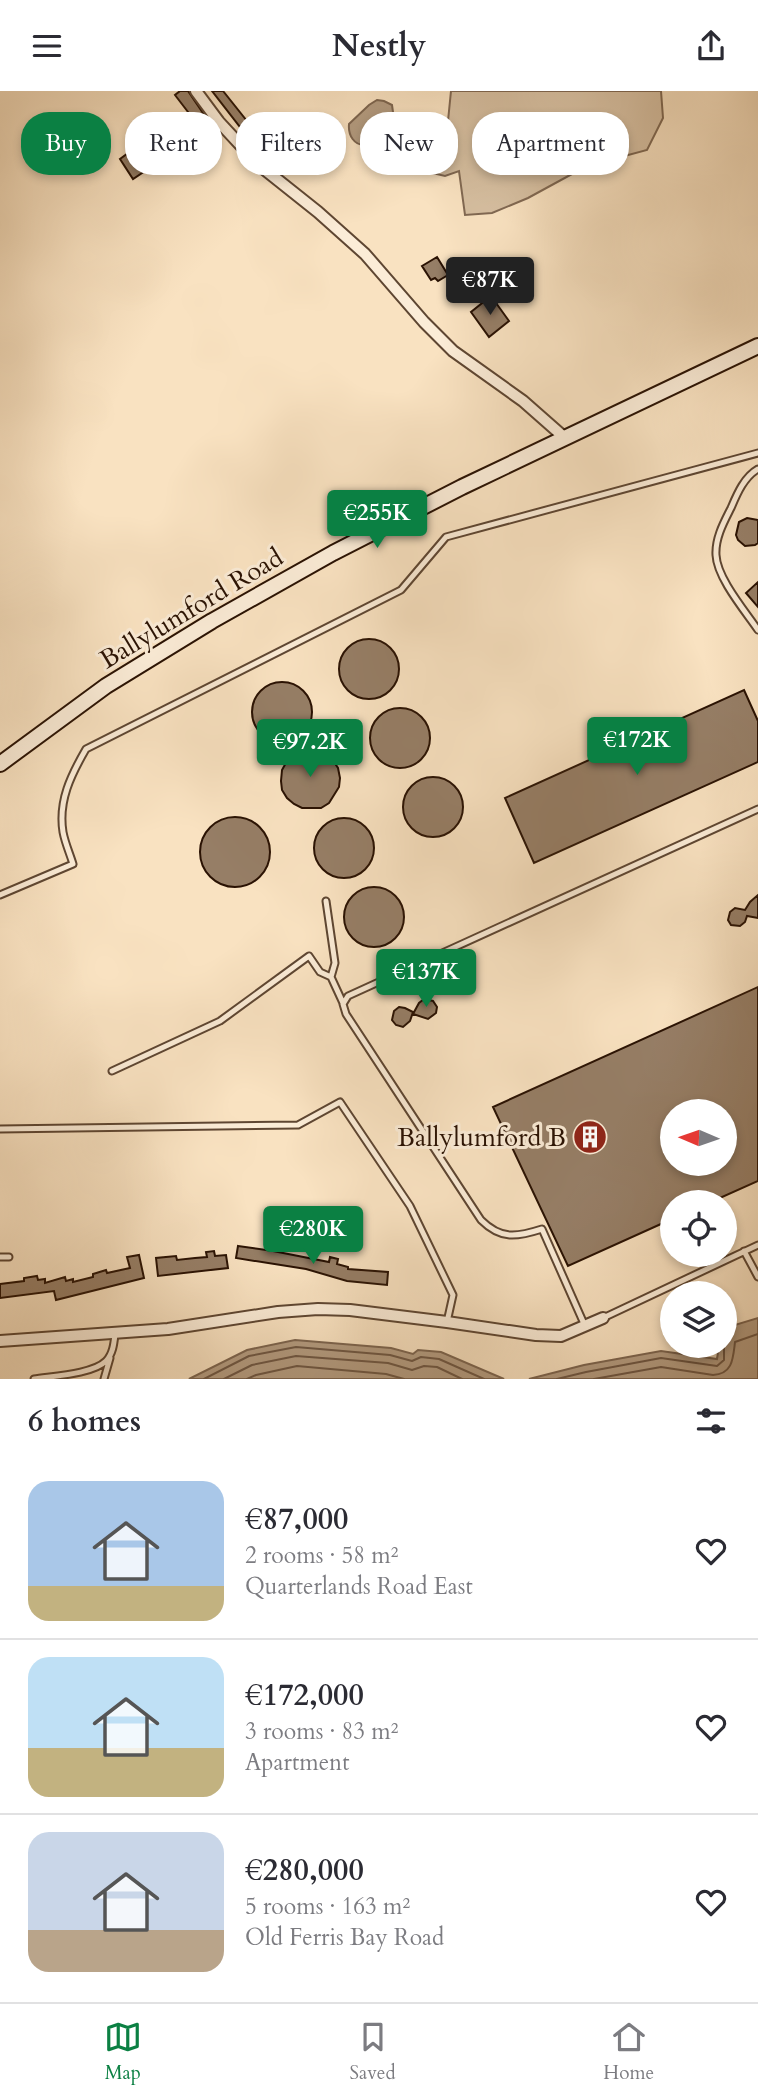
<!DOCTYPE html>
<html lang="en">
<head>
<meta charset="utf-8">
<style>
	:root { --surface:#fff; --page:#f2f2f3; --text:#2b2b33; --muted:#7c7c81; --line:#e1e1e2; --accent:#0b8043 }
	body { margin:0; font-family:Cardo,serif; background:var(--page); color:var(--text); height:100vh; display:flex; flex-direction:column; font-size:26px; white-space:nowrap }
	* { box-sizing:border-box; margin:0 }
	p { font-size:23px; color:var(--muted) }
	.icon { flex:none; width:38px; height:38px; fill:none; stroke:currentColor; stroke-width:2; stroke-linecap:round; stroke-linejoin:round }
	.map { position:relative; height:1288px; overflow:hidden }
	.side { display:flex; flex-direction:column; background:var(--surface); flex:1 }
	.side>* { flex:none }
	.guide { position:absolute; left:21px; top:21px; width:718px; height:63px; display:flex; gap:14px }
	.needle { width:46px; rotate:272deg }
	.fabs { position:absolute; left:660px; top:1008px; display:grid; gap:14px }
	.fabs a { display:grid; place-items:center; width:77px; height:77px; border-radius:50%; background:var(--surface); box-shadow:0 4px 10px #0003; font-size:35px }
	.price { position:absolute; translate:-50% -60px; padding:0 16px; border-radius:7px; background:var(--accent); color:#fff; font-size:23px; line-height:46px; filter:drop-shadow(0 2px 4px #0008) }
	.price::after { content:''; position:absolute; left:50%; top:42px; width:21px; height:16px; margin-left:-10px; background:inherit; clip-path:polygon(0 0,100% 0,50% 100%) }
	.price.active { background:#222; color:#fff }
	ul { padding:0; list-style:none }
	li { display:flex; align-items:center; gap:21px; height:175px; padding:0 28px }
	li+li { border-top:2px solid var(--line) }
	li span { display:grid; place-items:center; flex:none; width:196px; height:140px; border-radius:21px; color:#555 }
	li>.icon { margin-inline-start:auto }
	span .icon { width:84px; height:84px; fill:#fffc; stroke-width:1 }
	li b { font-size:30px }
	h2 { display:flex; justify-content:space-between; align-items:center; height:84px; padding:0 28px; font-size:30px }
	.pill { padding:0 24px; border-radius:28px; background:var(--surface); box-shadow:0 4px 10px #0003; font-size:24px; line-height:63px }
	.pill.active { background:var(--accent); color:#fff }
	header { display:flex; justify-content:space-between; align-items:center; height:91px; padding:0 28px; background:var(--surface); font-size:32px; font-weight:800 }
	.dock { display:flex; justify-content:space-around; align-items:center; height:98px; border-top:2px solid var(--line); background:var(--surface); font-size:19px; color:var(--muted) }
	.dock a { display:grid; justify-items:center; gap:4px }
	.dock .active { color:var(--accent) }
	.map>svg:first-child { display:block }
</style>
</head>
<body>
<header><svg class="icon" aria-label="menu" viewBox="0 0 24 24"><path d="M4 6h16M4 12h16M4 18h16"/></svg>Nestly<svg class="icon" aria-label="share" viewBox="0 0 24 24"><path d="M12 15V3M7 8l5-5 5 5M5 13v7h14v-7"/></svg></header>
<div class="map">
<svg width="758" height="1288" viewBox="0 0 758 1288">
	<rect width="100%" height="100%" fill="#f9e2c1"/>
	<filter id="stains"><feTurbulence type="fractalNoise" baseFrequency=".00286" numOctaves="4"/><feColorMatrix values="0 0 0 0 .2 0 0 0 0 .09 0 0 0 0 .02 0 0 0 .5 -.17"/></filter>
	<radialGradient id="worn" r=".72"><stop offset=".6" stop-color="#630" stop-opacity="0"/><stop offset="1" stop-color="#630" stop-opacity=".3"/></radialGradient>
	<path fill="#d6bfa1" stroke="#806852" stroke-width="2" d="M451,0H661L663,27L647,59L606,70L572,83L528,107L492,122L465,124L459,80L445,85L432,82L425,53L431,39L448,30Z"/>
	<path fill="#b39b80" stroke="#7c644e" stroke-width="2" d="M377,9L384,10L392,14L393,21L386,32C376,33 368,44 366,54C354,55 348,44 349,33L369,14Z
		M758,1227V1288H529L584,1274L661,1260L717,1268L719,1255H724L725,1237Z
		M295,1249L391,1257L413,1263L418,1259L441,1261L504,1288H189L247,1259Z"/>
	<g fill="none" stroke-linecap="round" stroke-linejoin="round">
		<path stroke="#6e5642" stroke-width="2" d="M204,1288L249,1265L296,1256L390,1264L412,1270L421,1266L439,1268L484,1288
			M224,1288L252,1274L296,1265L388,1272L412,1279L424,1275L437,1276L462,1288
			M247,1288L256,1284L297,1275L386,1283L404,1288
			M557,1288L586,1281L661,1267L717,1275L724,1269V1252
			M594,1288L661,1276L713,1284C733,1283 733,1267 735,1251L758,1243"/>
	</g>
	<path fill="#967e66" stroke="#2a1203" stroke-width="2" fill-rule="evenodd" d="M180,0H188L207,28L198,34L175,4Z
		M212,0H223L247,30L240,36Z
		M258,30L286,62L276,71L249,38Z
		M192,48H196L200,53L184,67L178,61Z
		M131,60L145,80L133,88L120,68Z
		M437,166L448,184L438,190L435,187L431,189L422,175Z
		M491,205L509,230L489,246L471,221Z
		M747,427L758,429V452L755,454L745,455L738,449L736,444L739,431Z
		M758,491V516L746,502Z
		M339 578a30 30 0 1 1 60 0a30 30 0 1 1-60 0Z
		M252 621a30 30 0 1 1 60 0a30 30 0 1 1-60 0Z
		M744,599L758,630V671L534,772L505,707Z
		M370 647a30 30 0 1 1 60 0a30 30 0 1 1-60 0Z
		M314,659L324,662L332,668L338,677L340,687L339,696L329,712L321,717H302L294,713L287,707L282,699L281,690L282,679L287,670L298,660Z
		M403 716a30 30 0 1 1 60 0a30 30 0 1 1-60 0Z
		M200 761a35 35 0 1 1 70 0a35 35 0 1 1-70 0Z
		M314 757a30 30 0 1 1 60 0a30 30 0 1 1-60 0Z
		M344 826a30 30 0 1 1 60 0a30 30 0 1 1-60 0Z
		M758,804V827L747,825L745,831L740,835L731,834L728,829L730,821L735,817L745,819L750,811Z
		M758,896V1090L711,1111H672V1128L568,1175L493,1016ZM672,1020H724V1073H672Z
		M424,908L433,910L437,916L436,922L428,928L413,923L419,912Z
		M399,916L405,917L413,921L410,930L403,936L396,934L392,929L394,920Z
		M238,1155L273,1160L329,1171L330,1166L338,1168L337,1173L348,1176V1178L388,1181L387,1194L347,1190L306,1178L236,1167Z
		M214,1160L215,1165L226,1164L228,1177L158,1185L156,1167L176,1165L177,1169L195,1167L207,1166L206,1161Z
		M139,1164L144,1187L56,1209L54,1200L0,1207V1193L24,1190V1187L37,1185L38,1189L45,1188V1192L65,1186L66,1190L73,1188V1191L93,1186V1183L106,1179L107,1182L130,1177L127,1166Z"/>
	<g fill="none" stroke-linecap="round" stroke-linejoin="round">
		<g stroke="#5e4632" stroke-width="9">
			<path id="service" d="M153,74L190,43L214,41L223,35
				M758,378C744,386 737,403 731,417C724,431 715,447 716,464C717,487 745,520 758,539
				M0,804L73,773C70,763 65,752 63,741C58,710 71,684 86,658L401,499L446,446L758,362
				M326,810L335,872L331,886L343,912
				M112,980L220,930L309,865L320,881L331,886
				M0,1038L298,1034L340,1011L410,1115L453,1204L447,1231
				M744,1160L758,1186
				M0,1166H9
				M603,1227L758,1154
				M585,1235L542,1138C517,1146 501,1149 481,1129L346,923L343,913L348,905L758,718
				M34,1288C53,1285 93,1283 106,1270C113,1263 114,1252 115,1243
				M104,1288L110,1267"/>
		</g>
		<g stroke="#5e4632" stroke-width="14">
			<path id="minor" d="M196,0L219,31L259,74L318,121L365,163L424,231L453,260L523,310L565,347
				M0,1250L168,1238L278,1221L318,1218L350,1219L447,1231L536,1244L561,1245L603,1227"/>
		</g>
		<g stroke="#2a1203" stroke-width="18">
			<path id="secondary" d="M0,673L106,595L212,530L333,462L462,396L758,255"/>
		</g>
		<use href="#service" stroke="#fbecd7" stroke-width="5"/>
		<use href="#minor" stroke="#fbecd7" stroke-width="10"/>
		<use href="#secondary" stroke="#fbecd7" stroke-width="14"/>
	</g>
	<defs>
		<g id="building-disc" transform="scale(1.75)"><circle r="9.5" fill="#8f2418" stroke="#fbecd7"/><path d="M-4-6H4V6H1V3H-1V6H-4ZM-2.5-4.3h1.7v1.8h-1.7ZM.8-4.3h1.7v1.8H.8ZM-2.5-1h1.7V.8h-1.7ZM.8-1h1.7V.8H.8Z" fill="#fff"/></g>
	</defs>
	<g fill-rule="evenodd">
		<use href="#building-disc" x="590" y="1046"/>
	</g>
	<g text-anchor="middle" stroke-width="6" stroke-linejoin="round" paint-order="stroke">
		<g font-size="26" fill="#2a1203" stroke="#fbecd7">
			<text transform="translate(191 517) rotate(-31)" y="9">Ballylumford Road</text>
		</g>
		<g font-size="26" fill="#2a1203" stroke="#fbecd7" text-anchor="end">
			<text x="566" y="1055">Ballylumford B</text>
		</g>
	</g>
	<rect width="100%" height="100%" filter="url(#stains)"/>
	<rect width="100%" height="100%" fill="url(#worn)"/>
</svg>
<div class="fabs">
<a><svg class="needle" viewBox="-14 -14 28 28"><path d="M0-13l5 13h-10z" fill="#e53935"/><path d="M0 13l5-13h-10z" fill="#7c7c81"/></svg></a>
<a><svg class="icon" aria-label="locate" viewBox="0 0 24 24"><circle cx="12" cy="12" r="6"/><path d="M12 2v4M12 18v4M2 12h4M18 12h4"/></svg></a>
<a><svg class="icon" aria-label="layers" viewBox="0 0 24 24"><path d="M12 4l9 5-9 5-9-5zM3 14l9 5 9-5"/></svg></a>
</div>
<b class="price active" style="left:490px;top:226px">€87K</b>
<b class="price" style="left:377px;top:459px">€255K</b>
<b class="price" style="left:637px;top:686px">€172K</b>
<b class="price" style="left:310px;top:688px">€97.2K</b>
<b class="price" style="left:426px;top:918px">€137K</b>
<b class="price" style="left:313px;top:1175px">€280K</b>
<div class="guide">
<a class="pill active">Buy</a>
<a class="pill">Rent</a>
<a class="pill">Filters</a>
<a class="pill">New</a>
<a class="pill">Apartment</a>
</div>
</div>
<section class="side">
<h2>6 homes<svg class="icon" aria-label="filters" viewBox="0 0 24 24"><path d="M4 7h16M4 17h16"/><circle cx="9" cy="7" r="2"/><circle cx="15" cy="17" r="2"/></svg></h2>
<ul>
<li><span style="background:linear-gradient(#a9c7e8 75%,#c2b280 0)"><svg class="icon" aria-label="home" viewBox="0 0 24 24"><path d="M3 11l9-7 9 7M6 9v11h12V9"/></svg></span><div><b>€87,000</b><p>2 rooms · 58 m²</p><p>Quarterlands Road East</p></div><svg class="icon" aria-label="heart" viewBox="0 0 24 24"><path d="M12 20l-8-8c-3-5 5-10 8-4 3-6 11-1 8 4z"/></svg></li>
<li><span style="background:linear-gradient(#bfe0f5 65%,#c2b280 0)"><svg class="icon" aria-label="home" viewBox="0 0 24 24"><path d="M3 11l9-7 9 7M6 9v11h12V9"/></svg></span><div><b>€172,000</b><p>3 rooms · 83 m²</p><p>Apartment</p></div><svg class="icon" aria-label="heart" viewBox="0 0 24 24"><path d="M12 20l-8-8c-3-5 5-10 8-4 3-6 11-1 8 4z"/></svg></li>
<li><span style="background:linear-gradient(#c9d6e8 70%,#b9a48a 0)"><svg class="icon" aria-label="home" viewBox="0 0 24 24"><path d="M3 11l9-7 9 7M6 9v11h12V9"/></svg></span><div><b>€280,000</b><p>5 rooms · 163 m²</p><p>Old Ferris Bay Road</p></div><svg class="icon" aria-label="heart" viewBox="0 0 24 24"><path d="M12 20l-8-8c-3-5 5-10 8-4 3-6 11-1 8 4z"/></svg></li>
</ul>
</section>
<nav class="dock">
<a class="active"><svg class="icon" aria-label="map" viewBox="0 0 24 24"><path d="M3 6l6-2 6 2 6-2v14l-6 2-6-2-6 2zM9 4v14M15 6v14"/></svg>Map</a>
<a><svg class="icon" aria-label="saved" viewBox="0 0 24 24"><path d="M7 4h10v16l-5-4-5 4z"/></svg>Saved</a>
<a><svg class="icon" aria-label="home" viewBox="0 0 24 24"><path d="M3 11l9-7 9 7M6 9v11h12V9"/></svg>Home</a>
</nav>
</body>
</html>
